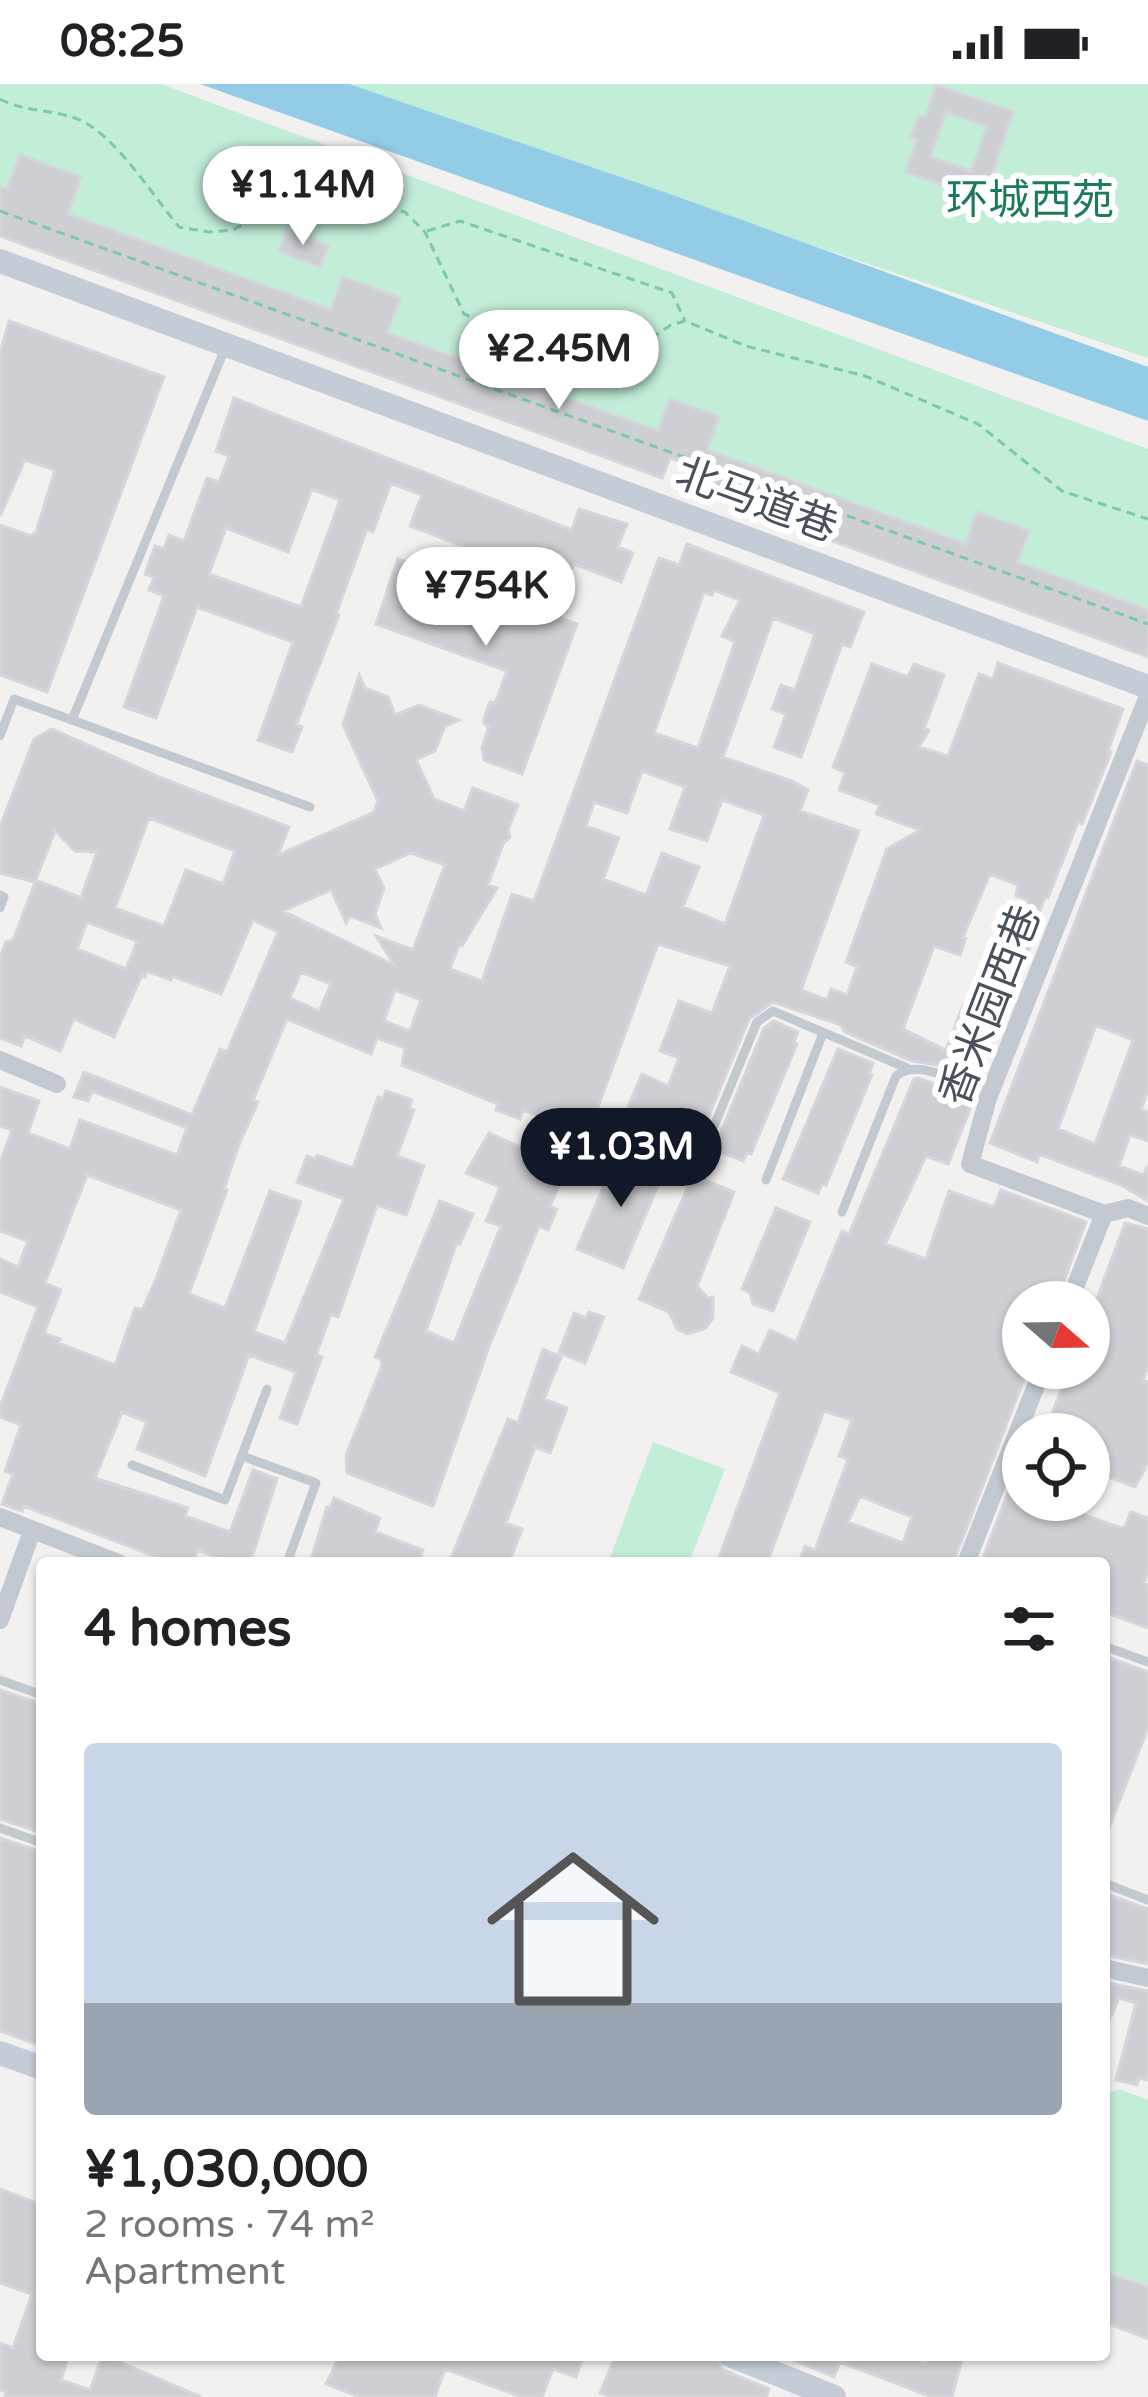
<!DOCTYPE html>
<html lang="en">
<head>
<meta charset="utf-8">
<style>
	:root { --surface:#fff; --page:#f6f6f6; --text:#202124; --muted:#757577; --accent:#111827 }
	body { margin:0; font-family:"Varela Round","Noto Sans SC",sans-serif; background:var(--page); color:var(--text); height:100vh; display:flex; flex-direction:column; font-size:45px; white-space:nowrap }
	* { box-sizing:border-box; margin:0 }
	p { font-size:39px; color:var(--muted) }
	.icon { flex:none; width:66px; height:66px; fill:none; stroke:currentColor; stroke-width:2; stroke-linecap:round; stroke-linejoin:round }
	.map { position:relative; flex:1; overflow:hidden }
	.drawer { position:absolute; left:36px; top:1473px; width:1074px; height:804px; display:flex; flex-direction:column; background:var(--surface); border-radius:12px; box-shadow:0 3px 9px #0004 }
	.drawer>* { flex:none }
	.needle { width:78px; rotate:110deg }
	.controls { position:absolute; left:1002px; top:1197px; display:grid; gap:24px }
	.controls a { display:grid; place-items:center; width:108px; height:108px; border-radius:50%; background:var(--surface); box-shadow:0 3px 9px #0004; font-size:60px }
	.price { position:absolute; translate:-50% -102px; padding:0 27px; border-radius:42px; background:#fff; color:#222; font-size:39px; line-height:78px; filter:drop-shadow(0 3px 6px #0008) }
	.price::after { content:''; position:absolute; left:50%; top:72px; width:36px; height:27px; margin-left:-18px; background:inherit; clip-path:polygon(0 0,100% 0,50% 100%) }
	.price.on { background:var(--accent); color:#fff }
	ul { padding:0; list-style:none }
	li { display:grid; align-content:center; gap:24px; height:636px; padding:0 48px }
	li span { display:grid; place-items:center; height:372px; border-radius:12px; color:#555 }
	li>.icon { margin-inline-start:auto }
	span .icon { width:216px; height:216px; fill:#fffc; stroke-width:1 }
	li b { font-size:51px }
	h2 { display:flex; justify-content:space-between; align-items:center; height:144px; padding:0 48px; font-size:51px }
	.status { display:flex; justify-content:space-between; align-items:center; height:84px; padding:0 60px; background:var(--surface); direction:ltr }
	.status svg { height:33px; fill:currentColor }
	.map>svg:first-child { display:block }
</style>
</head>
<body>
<div class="status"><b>08:25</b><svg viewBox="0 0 49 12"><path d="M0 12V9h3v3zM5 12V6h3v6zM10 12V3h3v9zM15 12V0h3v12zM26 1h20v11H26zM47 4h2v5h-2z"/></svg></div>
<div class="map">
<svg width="1148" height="2313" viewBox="0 0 1148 2313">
	<rect width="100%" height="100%" fill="#f3f1f0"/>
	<path fill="#c2edd7" d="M0,0H161L1148,365V526L1017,478L1028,447L977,429L966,460L707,366L719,333L671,315L658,347L387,249L399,214L344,194L331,226L68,130L81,93L7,105L0,103Z
		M332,0H1148V274Z
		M653,1358L725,1385L689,1479H608Z
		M1119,2005L1148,2016V2201L1104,2185V2011Z"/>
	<path fill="#92cce7" d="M200,0H349L667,109L1148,283V337Z"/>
	<path fill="#cecfd4" stroke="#d5d6db" stroke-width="3" fill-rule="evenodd" d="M936,1L1013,28L983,115L906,88L917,56L911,53L919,31L925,34ZM946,28L987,42L971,87L930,73Z
		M20,71L81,93L68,130L331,226L343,193L400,214L387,249L658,347L670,315L719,333L707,366L966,460L977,428L1029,447L1017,478L1148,526V573L685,403L693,382L670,374L662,394L0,152V103L7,105Z
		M286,146L328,162L320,183L279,167Z
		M9,237L164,293L47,608L0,591V441L31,452L36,448L55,386L25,376L0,432V269Z
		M234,314L572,446L579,425L627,440L618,463L633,469L621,498L574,480L572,485L557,480L551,496L410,442L422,411L391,399L373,448L367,445L336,530L339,531L296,641L302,643L292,668L258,656L293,558L197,523L156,634L124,623L164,512L149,506L154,493L145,490L155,462L164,465L169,451L184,457L207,394L219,398L229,372L216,367ZM312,405L340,416L301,523L209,490L226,444L288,468Z
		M687,460L864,528L850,563L842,560L801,673L774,663L786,630L772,625L781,601L795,606L815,550L773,534L723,673L792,697L808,706L800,727L859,747L801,906L827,916L831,905L847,911L857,883L846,878L887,765L920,746L876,730L880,721L839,706L845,689L833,683L872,580L908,593L914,580L944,591L924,645L929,646L919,663L948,672L979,590L993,595L998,579L1123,625L1108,667L1111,668L1082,740L1078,738L1048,814L1045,813L1036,838L1039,839L977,999L944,982L912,977L845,948L841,941L773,918L749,935L698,1058L626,1027L642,990L668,1002L679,974L660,967L679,917L712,929L730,882L658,860L585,1058L547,1044L550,1036L523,1026L520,1035L496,1026L498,1020L402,981L405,964L377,954L371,970L287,935L253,1016L258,1018L239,1061L224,1105L227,1106L189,1210L225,1224L270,1107L301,1118L254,1248L285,1259L344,1115L297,1098L307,1072L315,1075L317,1071L353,1084L378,1013L383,1015L386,1007L412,1016L409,1024L414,1026L397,1072L424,1082L406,1131L377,1121L338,1233L331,1230L316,1271L322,1273L297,1340L280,1334L296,1288L249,1271L205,1392L137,1365L147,1338L122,1328L95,1394L188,1424L185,1432L230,1448L253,1386L277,1395L250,1479H232L198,1466L193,1479H172L24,1422L22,1427L2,1420L13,1390L5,1387L21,1341L0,1333V1323L38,1223L0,1208V1175L18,1183L28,1157L0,1147V1079L12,1046L0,1042V1003L39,1017L28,1049L70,1065L80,1036L177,1071L187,1044L92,1007L88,1017L74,1013L84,988L192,1031L220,965L227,968L278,848L253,836L221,910L172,892L171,896L147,887L145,893L142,891L114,953L74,935L60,967L25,952L21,962L0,954V873L6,858L13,856L36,796L81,814L97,768L75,767L55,747L35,798L0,789V743L34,655L52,645L164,695L289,743L278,771L374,728L378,717L343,641L359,591L365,604L388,613L395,631L419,621L459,636L445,642L435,667L416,676L434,715L464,727L473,704L518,721L508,746L510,753L503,760L488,801L497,804L462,862L459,861L450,885L482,897L512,810L534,817L659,474L679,481ZM714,506L740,516L722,552L735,558L698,664L654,649L704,508L712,511ZM642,687L685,703L670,745L707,757L722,716L764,731L725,840L683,823L699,783L662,769L646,811L603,795L619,754L586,742L594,718L627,729ZM149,734L235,767L223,800L186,786L164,842L115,824ZM411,769L445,781L413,866L376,852L394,881L283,827L331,806L346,839L350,832L381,844L375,830L384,804L375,785ZM990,790L1018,801L1016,812L1028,816L990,923L985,931L963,921L946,966L903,945L934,862L960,871L966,854L963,853ZM87,838L137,857L126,885L77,865ZM301,888L331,900L319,927L290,914ZM395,906L421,916L410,947L384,937ZM87,1091L181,1126L156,1195L142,1226L135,1224L115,1281L58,1259L60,1255L44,1249L61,1206L45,1199Z
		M398,475L577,540L522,690L484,676L482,664L489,642L484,640V634L490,618L495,619L507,587L376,540Z
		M1137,677L1148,681V1006L1141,1026L1148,1028V1057L1130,1051L1119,1082L1143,1091L1148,1082V1117L1121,1101L1047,1073L1039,1071L1037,1078L990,1059ZM1096,941L1133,956L1095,1060L1058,1045Z
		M774,937L798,948L794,958L797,960L751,1070L747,1069L743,1077L714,1065L764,944Z
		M838,965L873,979L869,990L872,991L826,1101L822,1100L818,1109L783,1095Z
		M917,994L950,1005L972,1020L948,1080L926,1072L885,1160L926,1175L949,1107L994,1123L1001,1106L1086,1138L1056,1218H1023V1284H1028L953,1479H799L805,1462L815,1466L848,1375L839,1372L852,1336L824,1327L767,1479H717L780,1309L731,1288L742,1262L759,1270L770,1246L796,1258L842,1147L849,1150L914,995ZM860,1412L912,1433L903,1459L848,1438Z
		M489,1049L567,1084L550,1122L557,1125L548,1146L539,1142L490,1260L433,1422L347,1389L346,1371L382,1281L381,1275L375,1273L440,1117L473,1130L460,1160L457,1158L426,1247L454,1259L501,1142L486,1137L500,1103L466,1089Z
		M618,1068L664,1087L623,1184L577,1165Z
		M693,1091L734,1108L697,1202L708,1214L713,1213V1234L706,1244L688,1250L677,1245L669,1228L639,1215Z
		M776,1124L810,1138L773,1227L753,1220L750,1209L742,1205Z
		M1125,1139L1148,1145V1283L1143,1296L1148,1298V1379L1135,1403L1108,1393L1111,1387L1089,1378L1096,1350H1044L1070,1284H1089V1236Z
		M589,1228L604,1233L585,1279L559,1269L574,1229L586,1234Z
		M543,1265L561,1273L544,1315L567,1324L550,1369L535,1363L506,1439L522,1445L509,1479H449L508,1335L518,1339Z
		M1010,1403L1023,1408V1416H1045L1121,1444L1125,1442L1131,1428L1148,1434V1488L1144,1499L1148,1501V1544L1104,1528V1479H981Z
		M334,1414L380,1434L375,1448L423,1466L418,1479H310L327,1423L330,1424Z
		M1104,1572L1148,1588V1644L1105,1754Z
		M0,1606L42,1620V1749L0,1735Z
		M0,1754L42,1768V1962L0,1947Z
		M1104,1809L1148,1825V1880L1104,1871Z
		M1104,1898L1148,1907V1996L1139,1994L1137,2001L1116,1996L1136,1919L1119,1914L1104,1949Z
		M0,2105L42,2121V2271H69L61,2296L90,2306L103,2271L201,2313H5L6,2307L0,2306V2259L13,2264L32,2210L0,2199Z
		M1104,2187L1148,2203V2255L1104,2238Z
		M340,2271H584L576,2293L553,2285L542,2313H522L445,2285L435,2313H359L326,2300Z
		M616,2271H714L723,2286L769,2305L766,2313H612L600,2309Z
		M782,2271H902L926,2280L930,2271H963L952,2313H932L840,2278L834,2293Z"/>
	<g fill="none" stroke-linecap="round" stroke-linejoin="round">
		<path stroke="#7cc9ab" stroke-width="3" stroke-dasharray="9 6" stroke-linecap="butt" d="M0,15C26,29 57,25 82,37C117,54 154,113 179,143L209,148L233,146L306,107H331L405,128L425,148L464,230L604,285L671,241L685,237L746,262L865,292L978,340L1062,407L1148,435
			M0,127L1148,540
			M427,147L460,137L672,209L685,237"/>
		<path stroke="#c2c9d1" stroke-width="9" d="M72,636L310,723
			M0,652L14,615L72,636L226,262
			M0,811L4,813L0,824
			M700,1076L757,938L773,927L907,984
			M766,1096L823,949
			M842,1128L896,992C922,972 961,1002 987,1014
			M242,1372L316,1399L287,1479
			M132,1381L225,1416L267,1305
			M1104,1562L1148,1578
			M0,1596L42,1611
			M0,1744L42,1759
			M1104,1799L1148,1816"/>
		<path stroke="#c2c9d1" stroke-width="18" d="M1148,612L988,1014L970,1080L1104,1130L1128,1124L1148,1132
			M0,976L57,1000
			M1069,1218L1104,1130
			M0,1433L118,1479
			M966,1479L1043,1284
			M0,1536L32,1447
			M1104,1884L1148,1894"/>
		<path stroke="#c4ccd8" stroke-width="24" d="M0,177L1148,603
			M0,1969L42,1984
			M730,2271L834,2313"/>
	</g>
	<g text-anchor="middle" stroke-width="12" stroke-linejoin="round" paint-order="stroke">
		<g font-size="42" fill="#1d7b56" stroke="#fff">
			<text x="1030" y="130">环城西苑</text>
		</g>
		<g font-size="42" fill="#49515d" stroke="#fff">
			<text transform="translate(757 415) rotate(20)" y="15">北马道巷</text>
			<text transform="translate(989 921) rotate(-69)" y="15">香米园西巷</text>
		</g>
	</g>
</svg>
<div class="controls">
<a><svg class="needle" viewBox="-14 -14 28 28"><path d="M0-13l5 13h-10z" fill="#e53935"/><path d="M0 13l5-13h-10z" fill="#757577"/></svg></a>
<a><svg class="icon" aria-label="locate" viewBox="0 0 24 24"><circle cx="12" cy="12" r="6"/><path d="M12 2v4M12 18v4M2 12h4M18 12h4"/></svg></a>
</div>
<b class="price" style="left:303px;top:164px">¥1.14M</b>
<b class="price" style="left:559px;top:328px">¥2.45M</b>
<b class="price" style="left:486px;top:565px">¥754K</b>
<b class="price on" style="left:621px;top:1126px">¥1.03M</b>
<section class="drawer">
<h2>4 homes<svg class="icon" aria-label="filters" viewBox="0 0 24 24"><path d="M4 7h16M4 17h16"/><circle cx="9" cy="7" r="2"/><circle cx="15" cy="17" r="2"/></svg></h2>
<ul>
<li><span style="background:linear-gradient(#c9d6e8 70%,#9aa5b1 0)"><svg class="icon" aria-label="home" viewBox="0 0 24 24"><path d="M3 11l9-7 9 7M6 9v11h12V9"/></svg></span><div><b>¥1,030,000</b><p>2 rooms · 74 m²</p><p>Apartment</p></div></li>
</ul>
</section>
</div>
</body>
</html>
